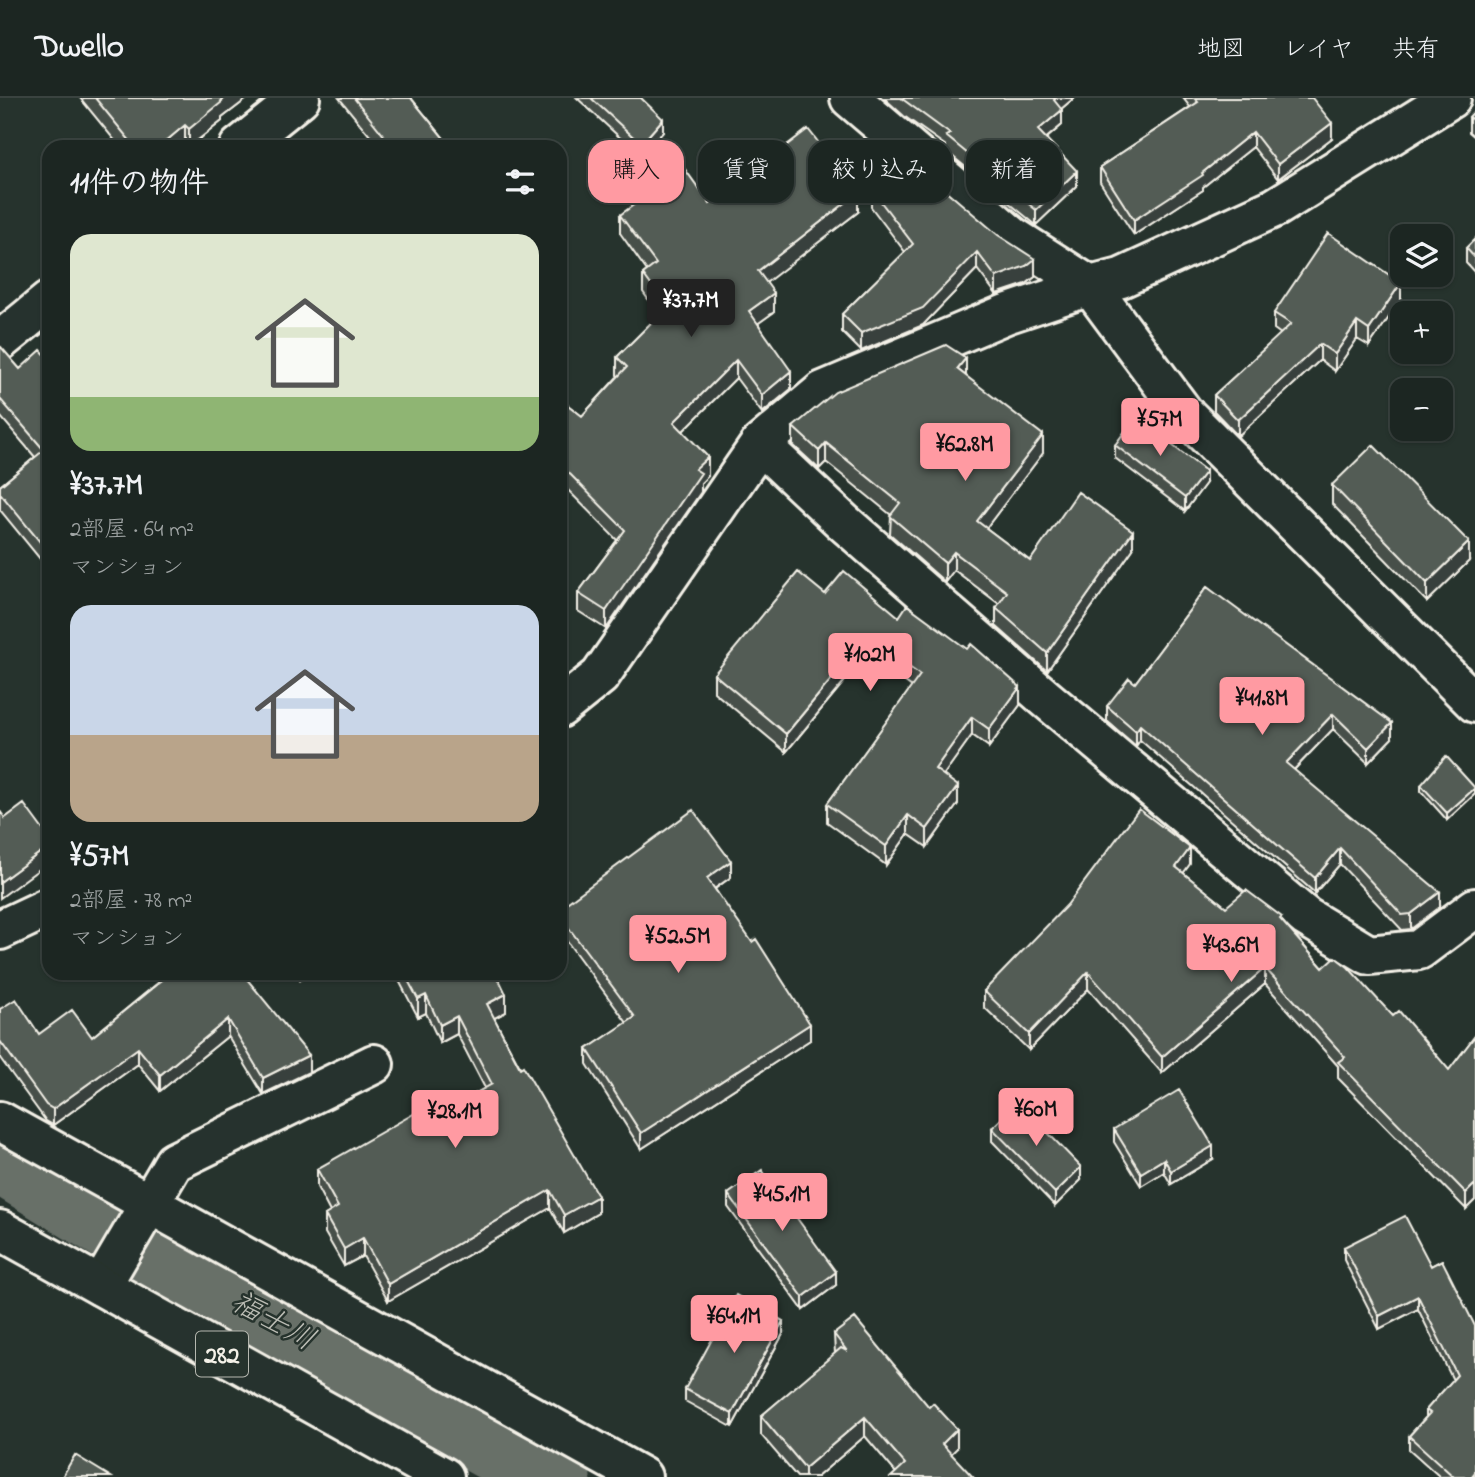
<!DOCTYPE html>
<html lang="ja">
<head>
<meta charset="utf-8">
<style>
	:root { --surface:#1c2622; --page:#29322f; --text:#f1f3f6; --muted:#a0a5a5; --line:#3a4340; --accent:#ff9aa2 }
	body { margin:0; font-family:"Indie Flower","Klee One",sans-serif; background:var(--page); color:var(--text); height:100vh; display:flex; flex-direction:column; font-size:26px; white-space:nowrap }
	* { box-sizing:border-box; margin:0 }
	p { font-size:23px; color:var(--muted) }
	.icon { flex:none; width:38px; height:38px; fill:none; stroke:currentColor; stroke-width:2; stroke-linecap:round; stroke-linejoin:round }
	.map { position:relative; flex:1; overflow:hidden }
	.drawer { position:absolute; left:42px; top:42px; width:525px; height:840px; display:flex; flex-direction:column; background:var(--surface); border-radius:21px; box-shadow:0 2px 5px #0004,0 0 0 2px var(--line) }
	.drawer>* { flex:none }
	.banner { position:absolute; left:588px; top:42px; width:665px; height:63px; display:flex; gap:14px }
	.controls { position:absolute; left:1390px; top:126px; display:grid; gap:14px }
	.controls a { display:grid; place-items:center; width:63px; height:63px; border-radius:14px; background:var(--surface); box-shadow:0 2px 5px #0004,0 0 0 2px var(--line); font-size:35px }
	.price { position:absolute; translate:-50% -60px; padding:0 16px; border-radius:7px; background:var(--accent); color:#111; font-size:23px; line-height:46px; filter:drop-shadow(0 2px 4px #0008) }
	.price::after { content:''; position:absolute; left:50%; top:42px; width:21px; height:16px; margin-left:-10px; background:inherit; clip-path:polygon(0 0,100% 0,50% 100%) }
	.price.selected { background:#222; color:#fff }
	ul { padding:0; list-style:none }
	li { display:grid; align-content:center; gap:14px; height:371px; padding:0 28px }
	li span { display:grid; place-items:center; height:217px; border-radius:21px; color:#555 }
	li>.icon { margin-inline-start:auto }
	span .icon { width:126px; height:126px; fill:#fffc; stroke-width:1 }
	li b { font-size:30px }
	h2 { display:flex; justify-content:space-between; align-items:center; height:84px; padding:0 28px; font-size:30px }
	.tag { padding:0 24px; border-radius:21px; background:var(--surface); box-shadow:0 2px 5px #0004,0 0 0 2px var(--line); font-size:24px; line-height:63px }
	.tag.selected { background:var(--accent); color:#111 }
	header { display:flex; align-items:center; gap:42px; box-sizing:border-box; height:98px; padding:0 35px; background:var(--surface); border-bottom:2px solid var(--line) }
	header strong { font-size:33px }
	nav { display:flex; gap:38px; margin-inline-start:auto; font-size:24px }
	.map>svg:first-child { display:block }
</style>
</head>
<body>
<header>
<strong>Dwello</strong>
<nav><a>地図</a><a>レイヤ</a><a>共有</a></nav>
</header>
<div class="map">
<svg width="1475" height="1379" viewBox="0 0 1475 1379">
	<rect width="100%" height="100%" fill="#26332d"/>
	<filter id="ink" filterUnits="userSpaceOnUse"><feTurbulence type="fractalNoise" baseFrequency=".0143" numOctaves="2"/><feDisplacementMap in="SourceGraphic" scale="14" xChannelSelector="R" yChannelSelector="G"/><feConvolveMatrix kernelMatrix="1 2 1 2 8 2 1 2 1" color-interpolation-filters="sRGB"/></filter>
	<g filter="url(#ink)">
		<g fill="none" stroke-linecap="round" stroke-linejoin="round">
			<path stroke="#676f68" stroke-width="75" d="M0,1057L202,1181L553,1379"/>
			<g stroke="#f4f1e8" stroke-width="44">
				<path id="street" d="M850,0L1012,138L1090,188L1184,315L1475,605
					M239,49L300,0
					M0,243L49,203
					M760,346L843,424L1044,599L1306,819L1369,857L1419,852L1475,810
					M560,610L600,578L760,346L823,293L1006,216L1090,188L1121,180L1276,109L1451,0
					M0,832L49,809
					M0,1023L642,1379
					M101,1188L174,1064L374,966"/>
			</g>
			<g stroke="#f4f1e8" stroke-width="44">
				<path id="highway" d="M0,1132L444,1379"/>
			</g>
			<use href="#street" stroke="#26332d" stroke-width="38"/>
			<use href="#highway" stroke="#26332d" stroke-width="38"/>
		</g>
		<path fill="#474f49" stroke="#f4f1e8" stroke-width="2" d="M80,0H248L222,20V23L190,49L185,45L181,49H120Z
			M339,0H411L451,49H379Z
			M577,0H641L663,34L641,59Z
			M884,0H1074L1061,11L1062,27L1046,41L1077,88L1036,127L946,53V48L904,18Z
			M1183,0H1280L1332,40L1278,81L1253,49L1203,89V92L1134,137L1100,84V69L1190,9Z
			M1475,13V39L1469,34V19Z
			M871,91L1035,179L1026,186L996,196L977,171L923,227L861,253L842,234V216L905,154L871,109Z
			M710,106L858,114L766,184L774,214L758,225L791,291L762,315L736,280L683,333L708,378L701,385V394L606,531L578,513V495L617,442L560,384V301L582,318L618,278L617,277V259L659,217L643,194V176L647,173L620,135V117Z
			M1475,141V175L1466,165V150Z
			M1401,202L1369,248L1357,241L1335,273L1320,262L1238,338L1214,313V297L1281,236L1274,231V215Z
			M0,250L20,271L49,261V472L0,412V388L35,359L0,318Z
			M966,278L1043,355L986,430L1030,463L1133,451L1047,573L996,528V510L999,506L954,472L945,484L890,436L891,417L826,364L819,371L793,347V329Z
			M1115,347L1206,385L1185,413L1115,360Z
			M1332,387L1469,463L1427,504L1332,406Z
			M1207,489L1392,640L1368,665L1333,631L1294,672L1440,809L1411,831L1402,832L1340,766L1315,795L1140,642L1136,648L1107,623V608L1135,585Z
			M825,496L899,519L1020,607L989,649L972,637L943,677L958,706L927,749L908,736L886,767L827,724V706L912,589L867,556L786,654L714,594V576Z
			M1421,687L1475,696L1447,722L1421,693Z
			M1190,766L1183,775L1226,809L1282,823L1323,870L1393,918L1449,972L1475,938V1102L1466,1111L1338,980V968L1265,886L1162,975L1088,891L1029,952L984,909V893Z
			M731,779L715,791L810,942L641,1051L587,966V951L627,925L560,834V810Z
			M152,875H242L309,974L263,996L228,938L160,993L138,966L53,1027L46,1023L0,960V911L39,936L92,939L159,884Z
			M395,875H496L506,914L494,920L598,1115L564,1135L550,1110L388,1203L363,1158L344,1168L325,1135V1117L330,1114L317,1089V1071L437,1017L485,990L457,936L440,945L426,915L418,919Z
			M992,1030L1081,1082L1055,1108L992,1043Z
			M1114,1031L1213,1061L1171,1086L1164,1074L1141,1088L1114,1044Z
			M728,1096L836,1187L803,1212L728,1109Z
			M1344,1149L1431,1168L1442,1162L1475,1379H1440L1409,1351V1338L1426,1319V1312L1453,1282L1418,1211L1379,1231L1344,1162Z
			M783,1236L732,1329L685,1303V1291Z
			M834,1236L957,1350L896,1375L865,1338L817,1379H797L761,1337V1318L835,1256Z"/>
		<path fill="#39403c" stroke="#f4f1e8" stroke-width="2" d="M225,0H248L222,20V23L189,49V31Z
			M1056,0H1074L1054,17V2Z
			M1062,12V27L1038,47V32Z
			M663,21V34L641,59V46Z
			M1332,25V40L1278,81V66Z
			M185,27V45L181,49H159Z
			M1253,34V49L1203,89V92L1134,137V122L1202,75Z
			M1077,73V88L1036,127V112Z
			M858,95V114L758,191V173Z
			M977,154V171L923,227L861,253V235Z
			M1035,161V179L1026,186L996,196V179Z
			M1401,185V202L1369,248V232Z
			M774,195V214L749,232V213Z
			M1357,224V241L1335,273V256Z
			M1320,246V262L1238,338V322Z
			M966,260V278L957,271Z
			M736,262V280L674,342V324Z
			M791,273V291L762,315V297Z
			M1043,337V355L977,442V423Z
			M826,345V364L819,371V353Z
			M708,359V378L701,385V394L606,531V513L695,371Z
			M1206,373V385L1185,413V400Z
			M1133,433V451L1047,573V555Z
			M1469,444V463L1427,504V485Z
			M954,454V472L945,484V465Z
			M867,538V556L786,654V636Z
			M1020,589V607L989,649V631Z
			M1333,616V631L1286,680V665Z
			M972,619V637L935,689V671Z
			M1392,625V640L1368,665V650Z
			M1140,627V642L1136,648V633Z
			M958,688V706L927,749V731Z
			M1475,690V696L1447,722V715Z
			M908,717V736L886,767V748Z
			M49,748V764L0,800V784Z
			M1190,750V766L1176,785V769Z
			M1340,750V766L1315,795V780Z
			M731,763V779L707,796V780Z
			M1440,794V809L1411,831V816Z
			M1265,870V886L1162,975V959Z
			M1088,874V891L1029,952V936Z
			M300,875H312L300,882Z
			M506,896V914L487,924V906Z
			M426,897V915L418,919V901Z
			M457,918V936L440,945V927Z
			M228,921V938L160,993V977Z
			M810,926V942L641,1051V1035Z
			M138,950V966L53,1027V1011Z
			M309,957V974L263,996V980Z
			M1213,1048V1061L1171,1086V1073Z
			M1164,1061V1074L1141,1088V1075Z
			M1081,1069V1082L1055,1108V1095Z
			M1475,1086V1102L1466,1111V1095Z
			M550,1092V1110L388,1203V1186Z
			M598,1098V1115L564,1135V1117Z
			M363,1140V1158L344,1168V1151Z
			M836,1174V1187L803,1212V1199Z
			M1418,1198V1211L1379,1231V1218Z
			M783,1223V1236L732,1329V1316Z
			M865,1319V1338L817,1379H805V1370Z
			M957,1331V1350L942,1365V1346Z"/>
		<path fill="#525c55" stroke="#f4f1e8" stroke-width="2" d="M95,0H225L221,3L222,4L189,31L185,27L159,49H135Z
			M354,0H411L451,49H393Z
			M591,0H641L663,21L641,46Z
			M901,0H1056L1054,2L1062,12L1038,32L1077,73L1036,112L946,38L950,36Z
			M1194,0H1312L1332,25L1278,66L1253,34L1202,75L1203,77L1134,122L1100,69L1198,4Z
			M1475,13V24L1469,19Z
			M808,31L858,95L758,173L774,195L749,213L791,273L762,297L736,262L674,324L708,359L695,371L701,375L606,513L578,495L625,432L560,366V301L582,318L627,269L617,259L667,209L643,176L656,166L620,117L684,70L710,106Z
			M910,62L998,137L1035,161L1026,168L996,179L977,154L923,210L861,235L842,216L913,146L871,91Z
			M1328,135L1401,185L1369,232L1357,224L1335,256L1320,246L1238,322L1214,297L1291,226L1274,215Z
			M1475,141V160L1466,150Z
			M946,247L966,260L957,271L1043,337L977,423L1030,463L1078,394L1133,433L1047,555L996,510L1007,494L954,454L945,465L890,418L900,405L826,345L819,353L793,329L835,294Z
			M1,249L20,271L41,252L49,261V455L0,395V388L44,352L0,301V250Z
			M1135,319L1206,373L1185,400L1115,347Z
			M1373,347L1469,444L1427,485L1332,387Z
			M844,473L899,519L907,507L967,551L971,546L1020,589L989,631L972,619L935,671L958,688L927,731L908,717L886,748L827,706L920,577L867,538L786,636L714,576L798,474L825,496Z
			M1207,489L1392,625L1368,650L1333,616L1286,665L1440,794L1411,816L1402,817L1340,750L1315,780L1140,627L1136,633L1107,608L1129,580L1135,585Z
			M1446,658L1475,690L1447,715L1421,687Z
			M24,706L49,740V748L0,784V713L5,720Z
			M1139,711L1190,750L1176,769L1226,809L1246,792L1282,819L1280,821L1323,870L1335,859L1348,869L1393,918L1399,913L1449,972L1475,938V1086L1466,1095L1338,964L1345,959L1265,870L1162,959L1088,874L1029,936L984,893L1067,807Z
			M693,712L731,763L707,780L752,844L756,841L810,926L641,1035L587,951L635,919L560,818V810Z
			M165,875H242L309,957L263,980L228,921L160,977L138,950L53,1011L46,1007L0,943V911L16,901L39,936L72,912L92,939L167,878Z
			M404,875H496L506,896L487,906L520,970L523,968L598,1098L564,1117L550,1092L388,1186L363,1140L344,1151L325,1117L338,1109L317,1071L431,1006L437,1017L492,986L457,918L440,927L426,897L418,901Z
			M1179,992L1213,1048L1171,1073L1164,1061L1141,1075L1114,1031Z
			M1018,1004L1081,1069L1055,1095L992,1030Z
			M762,1072L836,1174L803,1199L728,1096Z
			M1405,1118L1431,1168L1442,1162L1475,1228V1374L1471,1379H1454L1409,1338L1430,1315L1426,1312L1457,1277L1418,1198L1379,1218L1344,1149Z
			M736,1197L783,1223L732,1316L685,1291Z
			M855,1220L929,1309L933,1305L957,1331L942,1346L973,1379H891L905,1366L865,1319L805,1370L761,1318L841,1250L847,1253L834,1236Z
			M75,1357L111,1379H62Z"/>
	</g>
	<g text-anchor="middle" stroke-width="5" stroke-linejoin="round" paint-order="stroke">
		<rect fill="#26332d" stroke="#b6b8b0" stroke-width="2" x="196" y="1233.5" width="52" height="45" rx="5"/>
		<g font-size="26" font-weight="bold" fill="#f4f1e8">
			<text x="222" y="1265">282</text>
		</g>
		<g font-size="30" font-style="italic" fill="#bcbdb5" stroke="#26332d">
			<text transform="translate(274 1222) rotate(29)" y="10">福士川</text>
		</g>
	</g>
</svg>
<div class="controls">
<a><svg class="icon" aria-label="layers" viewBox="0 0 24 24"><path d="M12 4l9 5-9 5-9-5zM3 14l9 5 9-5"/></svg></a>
<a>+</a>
<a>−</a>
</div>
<b class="price selected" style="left:691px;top:241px">¥37.7M</b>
<b class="price" style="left:1160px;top:360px">¥57M</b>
<b class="price" style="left:965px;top:385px">¥62.8M</b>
<b class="price" style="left:870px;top:595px">¥102M</b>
<b class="price" style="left:1262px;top:639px">¥41.8M</b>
<b class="price" style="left:678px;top:877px">¥52.5M</b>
<b class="price" style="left:1231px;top:886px">¥43.6M</b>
<b class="price" style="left:1036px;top:1050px">¥60M</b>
<b class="price" style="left:455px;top:1052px">¥28.1M</b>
<b class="price" style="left:782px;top:1135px">¥45.1M</b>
<b class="price" style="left:734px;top:1257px">¥64.1M</b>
<div class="banner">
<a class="tag selected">購入</a>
<a class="tag">賃貸</a>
<a class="tag">絞り込み</a>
<a class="tag">新着</a>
</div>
<section class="drawer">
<h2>11件の物件<svg class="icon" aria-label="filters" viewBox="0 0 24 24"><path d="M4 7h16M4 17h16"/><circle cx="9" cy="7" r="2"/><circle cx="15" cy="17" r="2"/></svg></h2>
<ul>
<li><span style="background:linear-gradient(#dfe7d0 75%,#8fb573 0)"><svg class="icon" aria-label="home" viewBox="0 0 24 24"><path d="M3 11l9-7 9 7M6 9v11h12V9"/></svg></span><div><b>¥37.7M</b><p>2部屋 · 64 m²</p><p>マンション</p></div></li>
<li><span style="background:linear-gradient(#c9d6e8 60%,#b9a48a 0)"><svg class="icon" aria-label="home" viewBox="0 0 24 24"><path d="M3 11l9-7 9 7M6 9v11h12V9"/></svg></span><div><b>¥57M</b><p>2部屋 · 78 m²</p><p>マンション</p></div></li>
</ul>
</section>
</div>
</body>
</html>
